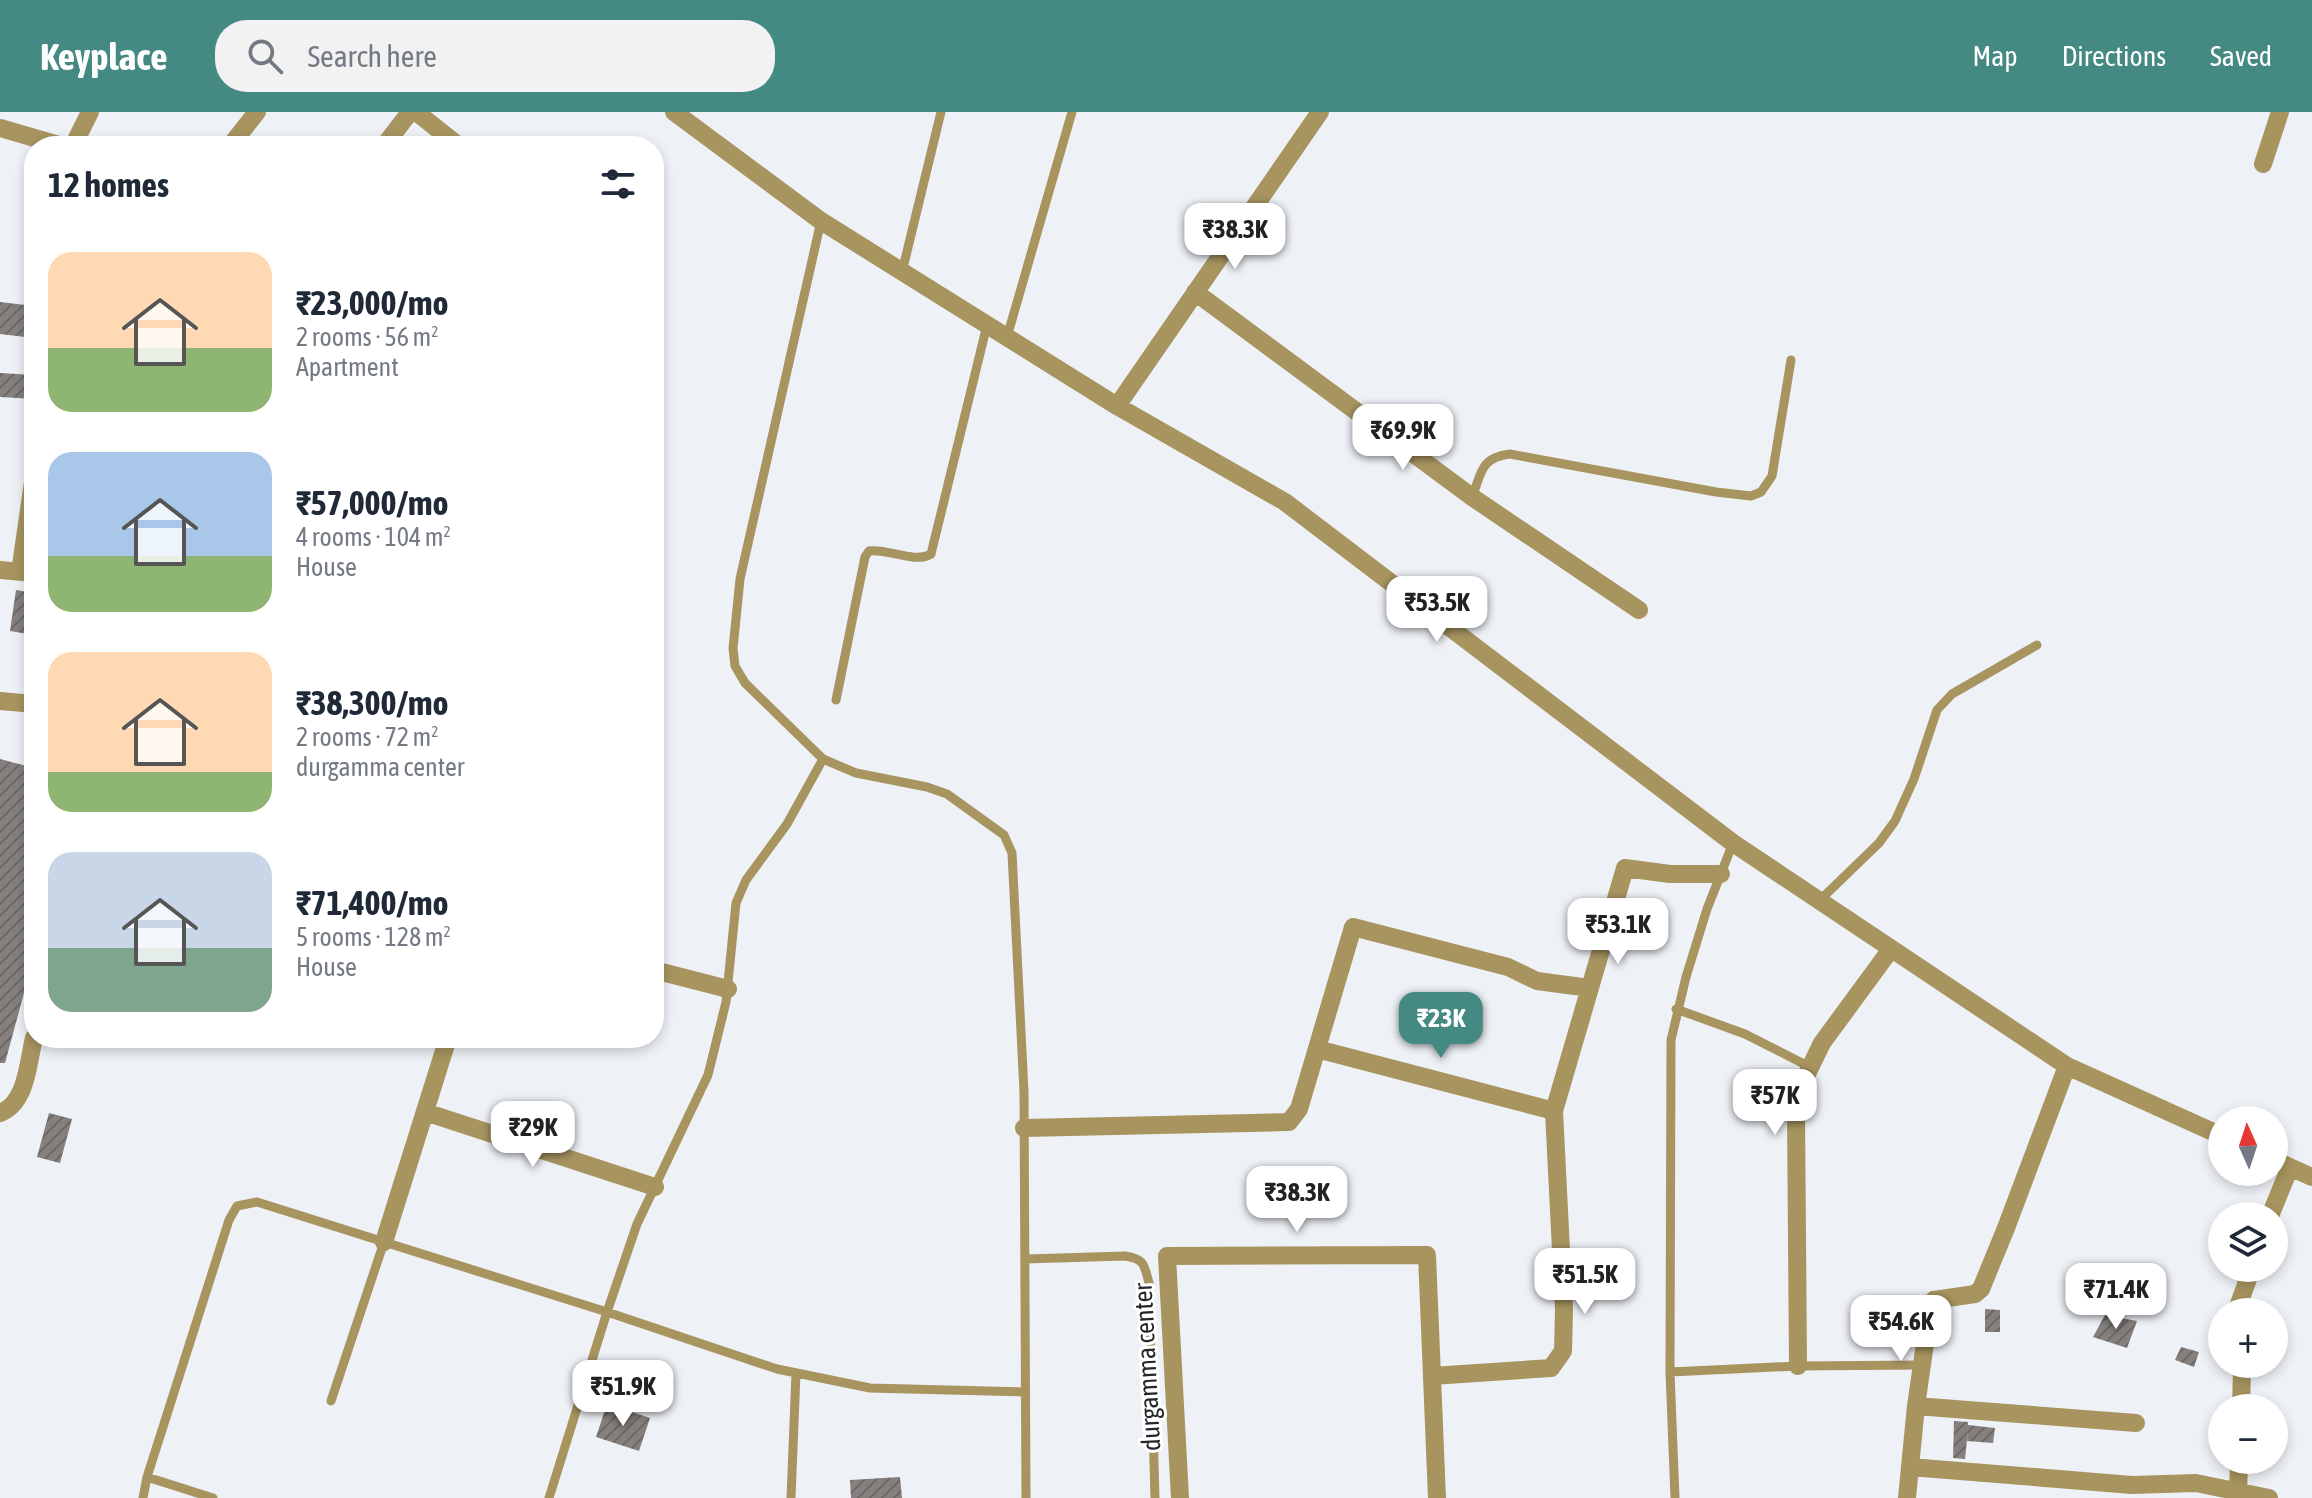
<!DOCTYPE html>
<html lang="en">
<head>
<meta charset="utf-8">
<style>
	:root { --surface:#fff; --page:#f2f2f3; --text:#1f2937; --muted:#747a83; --accent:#448a83 }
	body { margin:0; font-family:"Asap Condensed",sans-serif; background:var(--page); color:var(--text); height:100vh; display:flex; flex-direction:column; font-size:30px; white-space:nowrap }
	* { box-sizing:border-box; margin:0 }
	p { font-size:26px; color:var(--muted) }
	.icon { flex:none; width:44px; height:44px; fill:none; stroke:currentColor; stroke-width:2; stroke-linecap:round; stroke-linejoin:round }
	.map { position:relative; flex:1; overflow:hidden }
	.sheet { position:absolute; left:24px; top:24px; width:640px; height:912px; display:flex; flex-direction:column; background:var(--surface); border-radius:32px; box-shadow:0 4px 12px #0003 }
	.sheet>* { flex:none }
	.needle { width:52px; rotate:357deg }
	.fabs { position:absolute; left:2208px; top:994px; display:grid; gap:16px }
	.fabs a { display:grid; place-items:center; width:80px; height:80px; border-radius:50%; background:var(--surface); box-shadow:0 4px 12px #0003; font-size:40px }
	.price { position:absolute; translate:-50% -68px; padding:0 18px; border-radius:16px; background:#fff; color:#222; font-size:26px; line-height:52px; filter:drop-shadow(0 2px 4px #0008) }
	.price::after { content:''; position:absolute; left:50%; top:48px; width:24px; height:18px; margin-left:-12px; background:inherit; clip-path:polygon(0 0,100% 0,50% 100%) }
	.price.current { background:var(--accent); color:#fff }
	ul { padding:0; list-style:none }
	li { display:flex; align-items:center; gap:24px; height:200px; padding:0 24px }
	li span { display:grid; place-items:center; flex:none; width:224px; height:160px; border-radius:24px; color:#555 }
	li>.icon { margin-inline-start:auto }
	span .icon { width:96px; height:96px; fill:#fffc; stroke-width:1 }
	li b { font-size:34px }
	h2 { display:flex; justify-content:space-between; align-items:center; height:96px; padding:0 24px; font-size:34px }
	header { display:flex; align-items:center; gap:48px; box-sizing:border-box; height:112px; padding:0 40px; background:var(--accent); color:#fff }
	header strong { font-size:38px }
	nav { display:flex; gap:44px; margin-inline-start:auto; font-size:28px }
	.search { width:560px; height:72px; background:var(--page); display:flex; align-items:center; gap:20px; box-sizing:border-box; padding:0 28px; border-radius:32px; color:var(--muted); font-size:30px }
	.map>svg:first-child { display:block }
</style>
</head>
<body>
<header>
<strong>Keyplace</strong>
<div class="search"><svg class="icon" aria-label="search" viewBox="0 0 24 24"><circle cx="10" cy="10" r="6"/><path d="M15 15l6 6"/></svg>Search here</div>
<nav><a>Map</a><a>Directions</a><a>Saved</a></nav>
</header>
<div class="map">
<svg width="2312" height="1386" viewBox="0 0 2312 1386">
	<defs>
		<pattern id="building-hatch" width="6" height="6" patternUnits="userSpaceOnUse" patternTransform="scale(2)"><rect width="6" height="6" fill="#85807e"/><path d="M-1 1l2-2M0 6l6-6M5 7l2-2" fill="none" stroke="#6d6967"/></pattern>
	</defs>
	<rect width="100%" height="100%" fill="#eef1f6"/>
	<path fill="url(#building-hatch)" d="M0,190L34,194V226L0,222Z
		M0,261L34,263V287L0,285Z
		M16,478L34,481V523L10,519Z
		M0,647L34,656V844L5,951H0Z
		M49,1001L72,1007L60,1051L37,1045Z
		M1985,1197L2000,1198V1220H1985Z
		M2105,1203L2137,1209L2127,1236L2093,1225Z
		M2181,1235L2199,1240L2194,1255L2175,1248Z
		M607,1292L650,1306L639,1339L596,1325Z
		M1954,1309L1968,1310V1313L1995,1316L1993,1331L1967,1329L1968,1317L1965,1347L1953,1346Z
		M900,1365L902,1386H851L850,1368Z"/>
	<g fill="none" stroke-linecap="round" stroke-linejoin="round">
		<path stroke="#a7945f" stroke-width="9" d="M821,109L740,467L733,536L735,554L745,571L823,647L856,661L927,675L947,682L1004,723L1012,741L1024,980L1026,1386
			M902,160L941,0
			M1007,225L1072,0
			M1472,385C1482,360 1480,346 1510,342L1716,380L1751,384L1761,380L1772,364L1791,248
			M836,588L865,445L869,439C888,436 914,452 931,442L987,213
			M1819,789L1879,731L1895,709L1914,667L1937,598L1952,582L2037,533
			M1676,897L1745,922L1810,955
			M1025,1147L1125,1144C1145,1147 1144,1153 1149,1171L1155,1386
			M1670,1260L1671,928L1686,865L1707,797L1733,731
			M331,1289L384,1130
			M147,1365L213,1386
			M143,1386L147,1365L229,1108L237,1094L257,1090L607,1200L777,1257L870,1276L1025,1280
			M549,1386L607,1200L637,1112L708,963L726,890L736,791L746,768L787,712L823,647
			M791,1386L796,1261
			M1675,1386L1670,1260L1798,1254L1922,1253"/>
		<path stroke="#a7945f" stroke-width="18" d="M416,0L459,34
			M674,0L821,109L1117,294L1285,390L1733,731L2067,954L2222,1024
			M0,16L62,34
			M73,34L90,0
			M230,34L257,0
			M384,34L410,0
			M2263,52L2280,0
			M1195,180L1472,385L1639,498
			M1117,294L1320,0
			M0,458L34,461
			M20,460L34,363
			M0,589L34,592
			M654,858L728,877
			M1317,937L1554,999
			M2067,954L2006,1116L1981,1177L1975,1182L1934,1188L1930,1197L1916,1294L1910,1355L2132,1373L2196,1371L2269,1386
			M425,1000L655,1075
			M0,1001C27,991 28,950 34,926
			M1024,1016L1289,1010L1299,997L1353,815L1508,855L1537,869L1590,876
			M2274,1048L2312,1065
			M2270,1104L2290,1055
			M384,1130L448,926
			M2236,1200L2252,1156
			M2239,1252L2242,1256L2241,1296
			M1798,1254L1796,999L1805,966L1822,931L1891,837
			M1432,1264L1551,1256L1563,1239L1564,1198L1554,999L1625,756L1670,762H1721
			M1916,1294L2136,1311
			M1180,1386L1167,1144L1427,1143L1437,1386
			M1907,1386L1910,1355
			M2238,1386L2239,1348"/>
	</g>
	<g text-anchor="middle" stroke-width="6" stroke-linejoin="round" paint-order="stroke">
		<g font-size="26" fill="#252628" stroke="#fff">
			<text transform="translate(1147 1255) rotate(-93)" y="9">durgamma center</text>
		</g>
	</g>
</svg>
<div class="fabs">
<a><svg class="needle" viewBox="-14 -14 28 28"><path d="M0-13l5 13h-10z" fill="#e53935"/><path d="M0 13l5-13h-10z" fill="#747a83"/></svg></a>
<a><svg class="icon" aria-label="layers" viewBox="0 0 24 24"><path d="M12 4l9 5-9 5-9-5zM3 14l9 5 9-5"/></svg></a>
<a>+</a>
<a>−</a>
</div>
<b class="price" style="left:1235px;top:159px">₹38.3K</b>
<b class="price" style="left:1403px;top:360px">₹69.9K</b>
<b class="price" style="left:1437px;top:532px">₹53.5K</b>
<b class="price" style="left:1618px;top:854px">₹53.1K</b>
<b class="price current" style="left:1441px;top:948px">₹23K</b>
<b class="price" style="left:1775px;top:1025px">₹57K</b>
<b class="price" style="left:533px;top:1057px">₹29K</b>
<b class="price" style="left:1297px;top:1122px">₹38.3K</b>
<b class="price" style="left:1585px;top:1204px">₹51.5K</b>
<b class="price" style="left:2116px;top:1219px">₹71.4K</b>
<b class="price" style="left:1901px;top:1251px">₹54.6K</b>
<b class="price" style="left:623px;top:1316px">₹51.9K</b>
<section class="sheet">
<h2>12 homes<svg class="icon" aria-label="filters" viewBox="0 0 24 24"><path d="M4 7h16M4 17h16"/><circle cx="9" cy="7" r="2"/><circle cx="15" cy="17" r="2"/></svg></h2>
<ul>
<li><span style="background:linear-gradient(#ffd9b3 60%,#8fb573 0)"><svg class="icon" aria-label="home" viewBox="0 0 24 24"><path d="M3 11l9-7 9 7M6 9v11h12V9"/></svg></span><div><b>₹23,000/mo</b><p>2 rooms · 56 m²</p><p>Apartment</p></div></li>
<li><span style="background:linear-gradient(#a9c7e8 65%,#8fb573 0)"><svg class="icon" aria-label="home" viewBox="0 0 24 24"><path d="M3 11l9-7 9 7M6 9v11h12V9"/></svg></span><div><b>₹57,000/mo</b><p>4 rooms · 104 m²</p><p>House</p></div></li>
<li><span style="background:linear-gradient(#ffd9b3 75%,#8fb573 0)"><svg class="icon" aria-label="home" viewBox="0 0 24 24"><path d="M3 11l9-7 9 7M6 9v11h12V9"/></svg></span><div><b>₹38,300/mo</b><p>2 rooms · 72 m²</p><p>durgamma center</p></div></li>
<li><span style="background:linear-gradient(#c9d6e8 60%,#7fa58c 0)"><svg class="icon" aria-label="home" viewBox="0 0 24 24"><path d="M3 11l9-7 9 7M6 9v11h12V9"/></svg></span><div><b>₹71,400/mo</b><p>5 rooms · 128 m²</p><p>House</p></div></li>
</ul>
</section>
</div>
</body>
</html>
